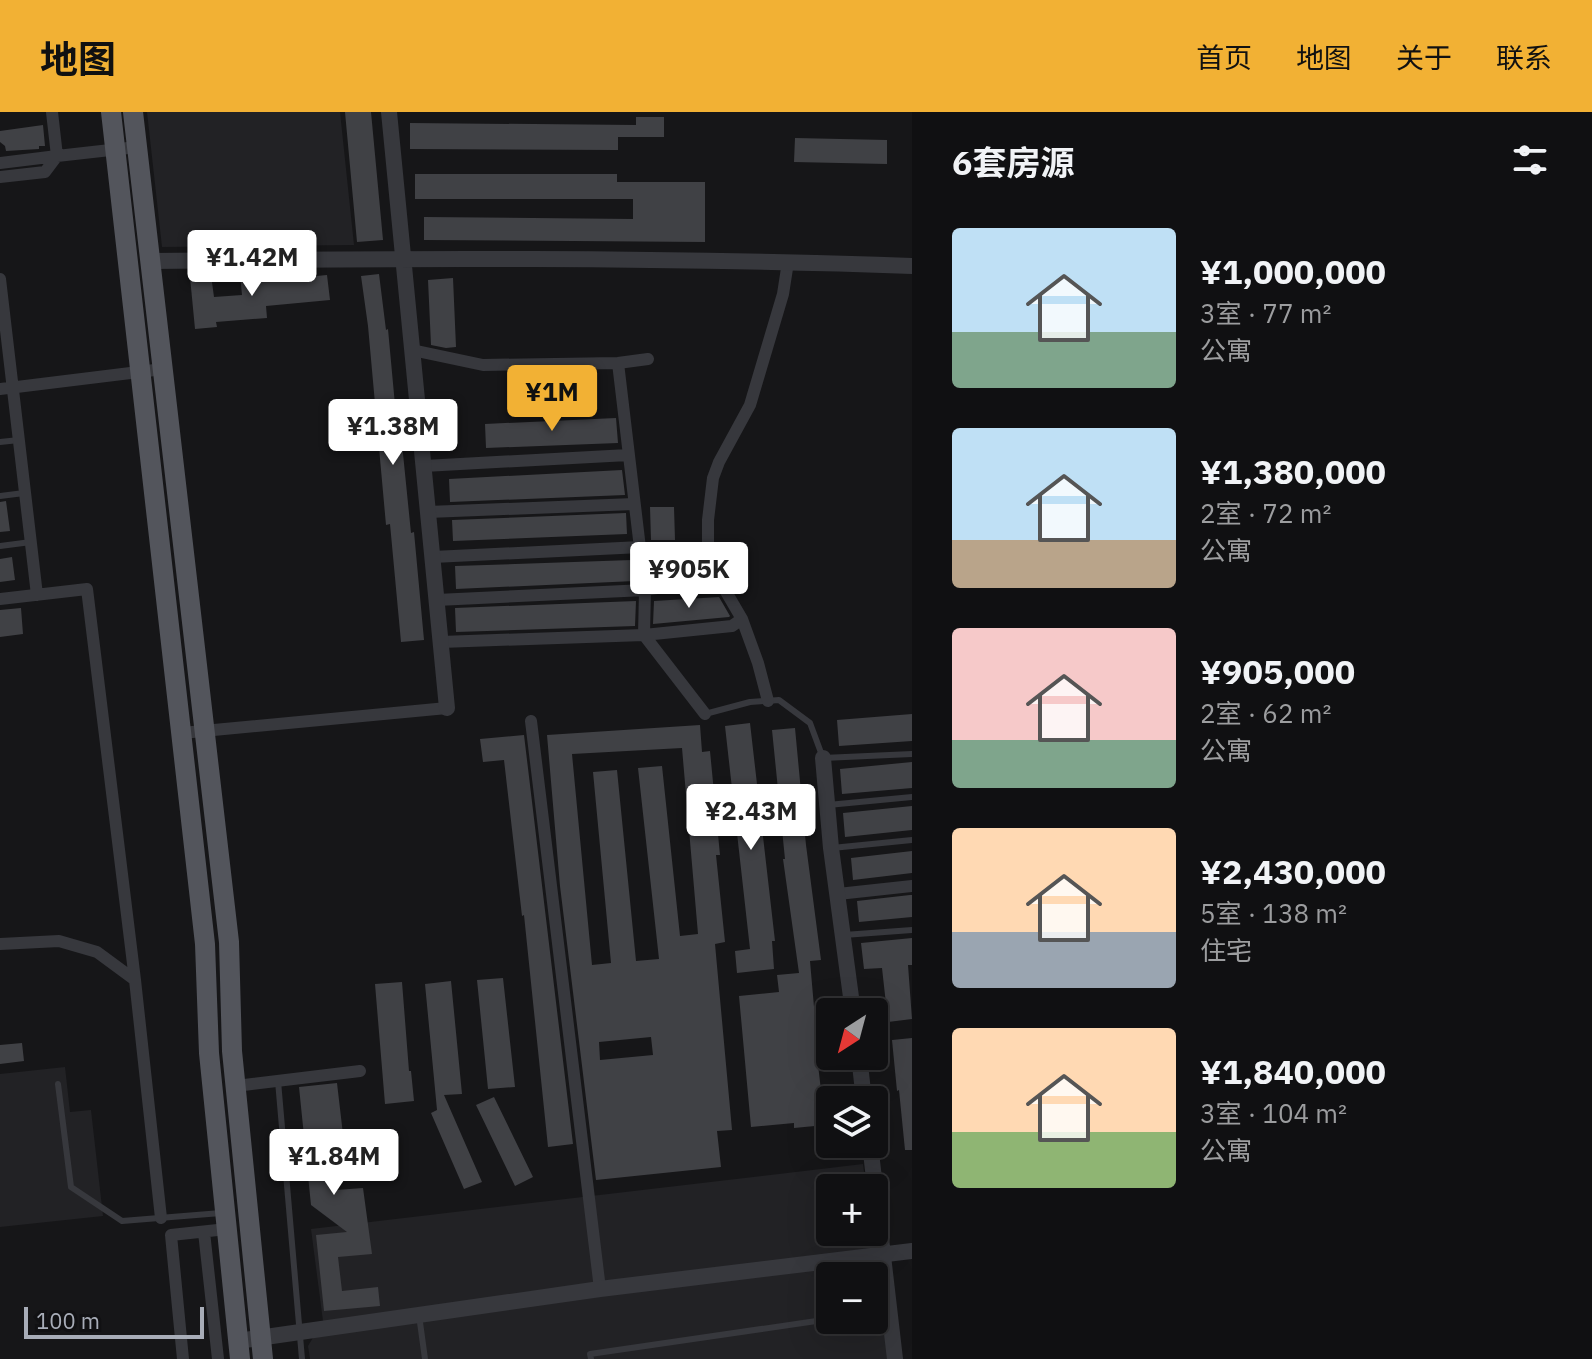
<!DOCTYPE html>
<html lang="zh">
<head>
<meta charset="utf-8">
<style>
	:root { --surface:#101012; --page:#19191b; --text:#f1f3f6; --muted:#9c9d9f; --line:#303032; --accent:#f2b134 }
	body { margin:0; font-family:"IBM Plex Sans","Noto Sans SC",sans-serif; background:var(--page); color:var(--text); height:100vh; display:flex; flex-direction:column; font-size:30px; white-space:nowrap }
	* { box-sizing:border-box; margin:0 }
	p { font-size:26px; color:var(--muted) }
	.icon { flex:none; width:44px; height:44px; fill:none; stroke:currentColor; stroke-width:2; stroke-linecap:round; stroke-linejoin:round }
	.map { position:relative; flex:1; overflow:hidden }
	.details { display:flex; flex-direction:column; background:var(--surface); width:680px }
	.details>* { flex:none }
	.needle { width:52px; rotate:216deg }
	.tools { position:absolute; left:816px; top:886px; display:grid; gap:16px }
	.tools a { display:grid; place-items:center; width:72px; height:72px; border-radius:8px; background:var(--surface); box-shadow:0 8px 32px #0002,0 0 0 2px var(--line); font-size:40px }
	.scale { position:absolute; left:24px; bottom:20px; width:180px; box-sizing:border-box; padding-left:8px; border:4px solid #a8adb8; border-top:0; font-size:22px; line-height:28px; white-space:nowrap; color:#a8adb8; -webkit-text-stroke:6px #111113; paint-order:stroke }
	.price { position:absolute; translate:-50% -68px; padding:0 18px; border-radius:8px; background:#fff; color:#222; font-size:26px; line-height:52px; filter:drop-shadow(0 2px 4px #0008) }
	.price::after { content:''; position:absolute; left:50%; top:48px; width:24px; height:18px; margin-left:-12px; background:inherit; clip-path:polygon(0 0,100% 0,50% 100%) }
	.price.current { background:var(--accent); color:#111 }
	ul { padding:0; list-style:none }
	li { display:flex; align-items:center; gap:24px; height:200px; padding:0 40px }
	li span { display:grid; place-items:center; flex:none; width:224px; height:160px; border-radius:8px; color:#555 }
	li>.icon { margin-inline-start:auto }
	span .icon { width:96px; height:96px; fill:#fffc; stroke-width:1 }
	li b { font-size:34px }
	h2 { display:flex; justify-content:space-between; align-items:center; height:96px; padding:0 40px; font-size:34px }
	header { display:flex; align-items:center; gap:48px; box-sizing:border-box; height:112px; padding:0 40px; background:var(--accent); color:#111 }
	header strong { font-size:38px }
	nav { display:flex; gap:44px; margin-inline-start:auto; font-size:28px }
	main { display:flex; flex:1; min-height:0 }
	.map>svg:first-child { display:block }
</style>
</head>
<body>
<header>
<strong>地图</strong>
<nav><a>首页</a><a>地图</a><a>关于</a><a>联系</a></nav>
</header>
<main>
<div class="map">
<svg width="912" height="1247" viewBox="0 0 912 1247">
	<rect width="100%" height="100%" fill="#161618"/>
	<path fill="#222225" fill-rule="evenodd" d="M147,0H340L354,133L162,135Z
		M65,955L70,1000L91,998L103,1104L0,1115V962Z
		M863,1052L866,1076H830V1120H872L888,1247H310L308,1234L323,1209L311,1117ZM830,1164H874V1208H830Z"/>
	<path fill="#404145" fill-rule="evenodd" d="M345,0H371L383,128L357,130Z
		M636,5H664V25H618V38L410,37V11L636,13Z
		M43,13L45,34H39V37L6,39L5,34L0,30V19Z
		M795,26L887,28V52L794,50Z
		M415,62H617V70H705V130L424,128V105L633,107V87H415Z
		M263,160L264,169L327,163L330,188L266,194L267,206L216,210L217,215L195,217L190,165L211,163L214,185L242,183L240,162Z
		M379,162L386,218L388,217L395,293L398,292L411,421L414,420L424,528L401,530L390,412L386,413L368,214L361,164Z
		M453,166L456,235L446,236L431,233L428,168Z
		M616,306L618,331L486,336L485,312Z
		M622,358L625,383L450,390L449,367Z
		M6,389L10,419L0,420V390Z
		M650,395H674L675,428H651Z
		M626,401L627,422L453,429L452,408Z
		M12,445L15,468L0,470V447Z
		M699,445L705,459L653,468L650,447Z
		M632,448L635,469L456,477L455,454Z
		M719,485L730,504L729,505L653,512L654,489Z
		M636,489L635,514L456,520L455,496Z
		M21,496L23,522L0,525V498Z
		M912,602V629L839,634L837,608Z
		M750,611L775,829H772L774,857L737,861L735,839L750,837L725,614Z
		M700,613L702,640L710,639L720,743H716L725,830L715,832L732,1018L717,1019L721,1055L596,1068L560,774L547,623ZM682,636L698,822L680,824L662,654L638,656L659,847L636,849L617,658L593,660L611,851L592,853L572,642ZM651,925L653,943L600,948L599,930Z
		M795,616L806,733L821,848L810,849L816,918H814L825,1013L794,1016V1011L751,1015L739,884L779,880L777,863L799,861L783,747H785L772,618Z
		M524,623L573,1032L548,1035L524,803L522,804L504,648L483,650L480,627Z
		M912,650V676L842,682L840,657Z
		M912,694V718L845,725L843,701Z
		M912,739V761L853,768L851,746Z
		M910,783H912V805L859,810L857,789Z
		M912,826V853H908L912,907L888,910L882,856L864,857L861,831Z
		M503,866L515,975L488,977L477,868Z
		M451,869L462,982L444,983L482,1070L464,1077L431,1001L437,998L425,872Z
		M402,870L409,959H411L414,989L385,992L375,872Z
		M912,926V1038H905L899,978L897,979L892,928Z
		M22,931L24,949L0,952V933Z
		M337,971L344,1031L361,1029L363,1042L333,1045L336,1078L363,1076L372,1142L338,1145L342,1179L378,1175L380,1194L324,1199L316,1123L347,1120L311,1093L299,975Z
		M494,985L533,1065L515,1074L476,993Z"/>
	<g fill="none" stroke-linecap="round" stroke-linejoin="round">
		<path stroke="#37383d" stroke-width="6" d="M0,330L19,328
			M0,384L24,381
			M0,434L31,430
			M705,602L750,590L779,588L810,611L823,646L912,642
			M828,693L912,685
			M832,736L912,728
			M844,823L912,818
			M278,969L302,1247
			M58,972L71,1075L122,1109L221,1101
			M419,1203L425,1247
			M591,1247L590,1242L830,1207"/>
		<path stroke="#37383d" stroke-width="12" d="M0,51L57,44L52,0
			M0,65L45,60L57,44L137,35
			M0,167L37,483
			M412,238L483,253L618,251L648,247
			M618,251L645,478L644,523L705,602
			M0,277L163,257
			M424,354L628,343
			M428,400L634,392
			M433,445L641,435
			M0,487L87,477L135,868L161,1106
			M437,488L645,478L718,466
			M441,530L644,523L732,514L742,507
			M768,589L758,551L742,507L718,466L708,444V408L713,366L719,350L750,293L783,182L788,150
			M531,609L600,1177
			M182,621L447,596
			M838,782L912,774
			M0,832L59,829L97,840L135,868
			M236,974L360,959
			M204,1120L218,1247
			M183,1247L171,1123L227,1117"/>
		<path stroke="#37383d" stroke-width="16" d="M389,0L447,596
			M151,149C405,146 658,145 912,154
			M823,646L831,736L853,900
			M859,944L864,988
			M870,1032L895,1247
			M238,1229L600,1177L912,1139"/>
		<path stroke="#53555c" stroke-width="20" d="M111,0L205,832L209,941L240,1247
			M133,0L229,830L232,939L263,1247"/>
	</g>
</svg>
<div class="tools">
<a><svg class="needle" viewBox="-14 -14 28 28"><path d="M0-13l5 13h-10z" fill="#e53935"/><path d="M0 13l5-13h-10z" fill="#9c9d9f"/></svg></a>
<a><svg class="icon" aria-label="layers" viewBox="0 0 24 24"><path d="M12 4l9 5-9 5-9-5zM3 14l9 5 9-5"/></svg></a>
<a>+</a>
<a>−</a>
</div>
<div class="scale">100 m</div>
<b class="price" style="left:252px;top:186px">¥1.42M</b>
<b class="price current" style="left:552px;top:321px">¥1M</b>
<b class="price" style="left:393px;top:355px">¥1.38M</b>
<b class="price" style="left:689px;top:498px">¥905K</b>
<b class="price" style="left:751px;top:740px">¥2.43M</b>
<b class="price" style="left:334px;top:1085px">¥1.84M</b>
</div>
<section class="details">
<h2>6套房源<svg class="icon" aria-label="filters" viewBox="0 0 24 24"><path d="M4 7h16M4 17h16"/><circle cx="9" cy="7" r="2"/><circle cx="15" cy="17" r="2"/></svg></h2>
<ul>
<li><span style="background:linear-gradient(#bfe0f5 65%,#7fa58c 0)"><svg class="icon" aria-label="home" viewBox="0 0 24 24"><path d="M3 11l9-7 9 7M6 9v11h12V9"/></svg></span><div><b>¥1,000,000</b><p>3室 · 77 m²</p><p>公寓</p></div></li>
<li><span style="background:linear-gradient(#bfe0f5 70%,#b9a48a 0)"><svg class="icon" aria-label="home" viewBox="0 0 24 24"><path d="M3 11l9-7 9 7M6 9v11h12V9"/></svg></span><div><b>¥1,380,000</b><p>2室 · 72 m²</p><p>公寓</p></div></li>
<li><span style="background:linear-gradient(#f6c9c9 70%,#7fa58c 0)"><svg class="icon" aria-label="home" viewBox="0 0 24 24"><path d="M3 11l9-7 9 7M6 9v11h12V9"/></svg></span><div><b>¥905,000</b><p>2室 · 62 m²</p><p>公寓</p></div></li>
<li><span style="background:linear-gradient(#ffd9b3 65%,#9aa5b1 0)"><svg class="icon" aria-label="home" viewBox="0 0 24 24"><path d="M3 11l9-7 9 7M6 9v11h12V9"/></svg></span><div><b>¥2,430,000</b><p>5室 · 138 m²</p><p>住宅</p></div></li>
<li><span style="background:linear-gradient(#ffd9b3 65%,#8fb573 0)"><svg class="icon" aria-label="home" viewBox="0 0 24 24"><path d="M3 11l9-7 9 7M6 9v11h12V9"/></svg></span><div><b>¥1,840,000</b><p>3室 · 104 m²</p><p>公寓</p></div></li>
</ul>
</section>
</main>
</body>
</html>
